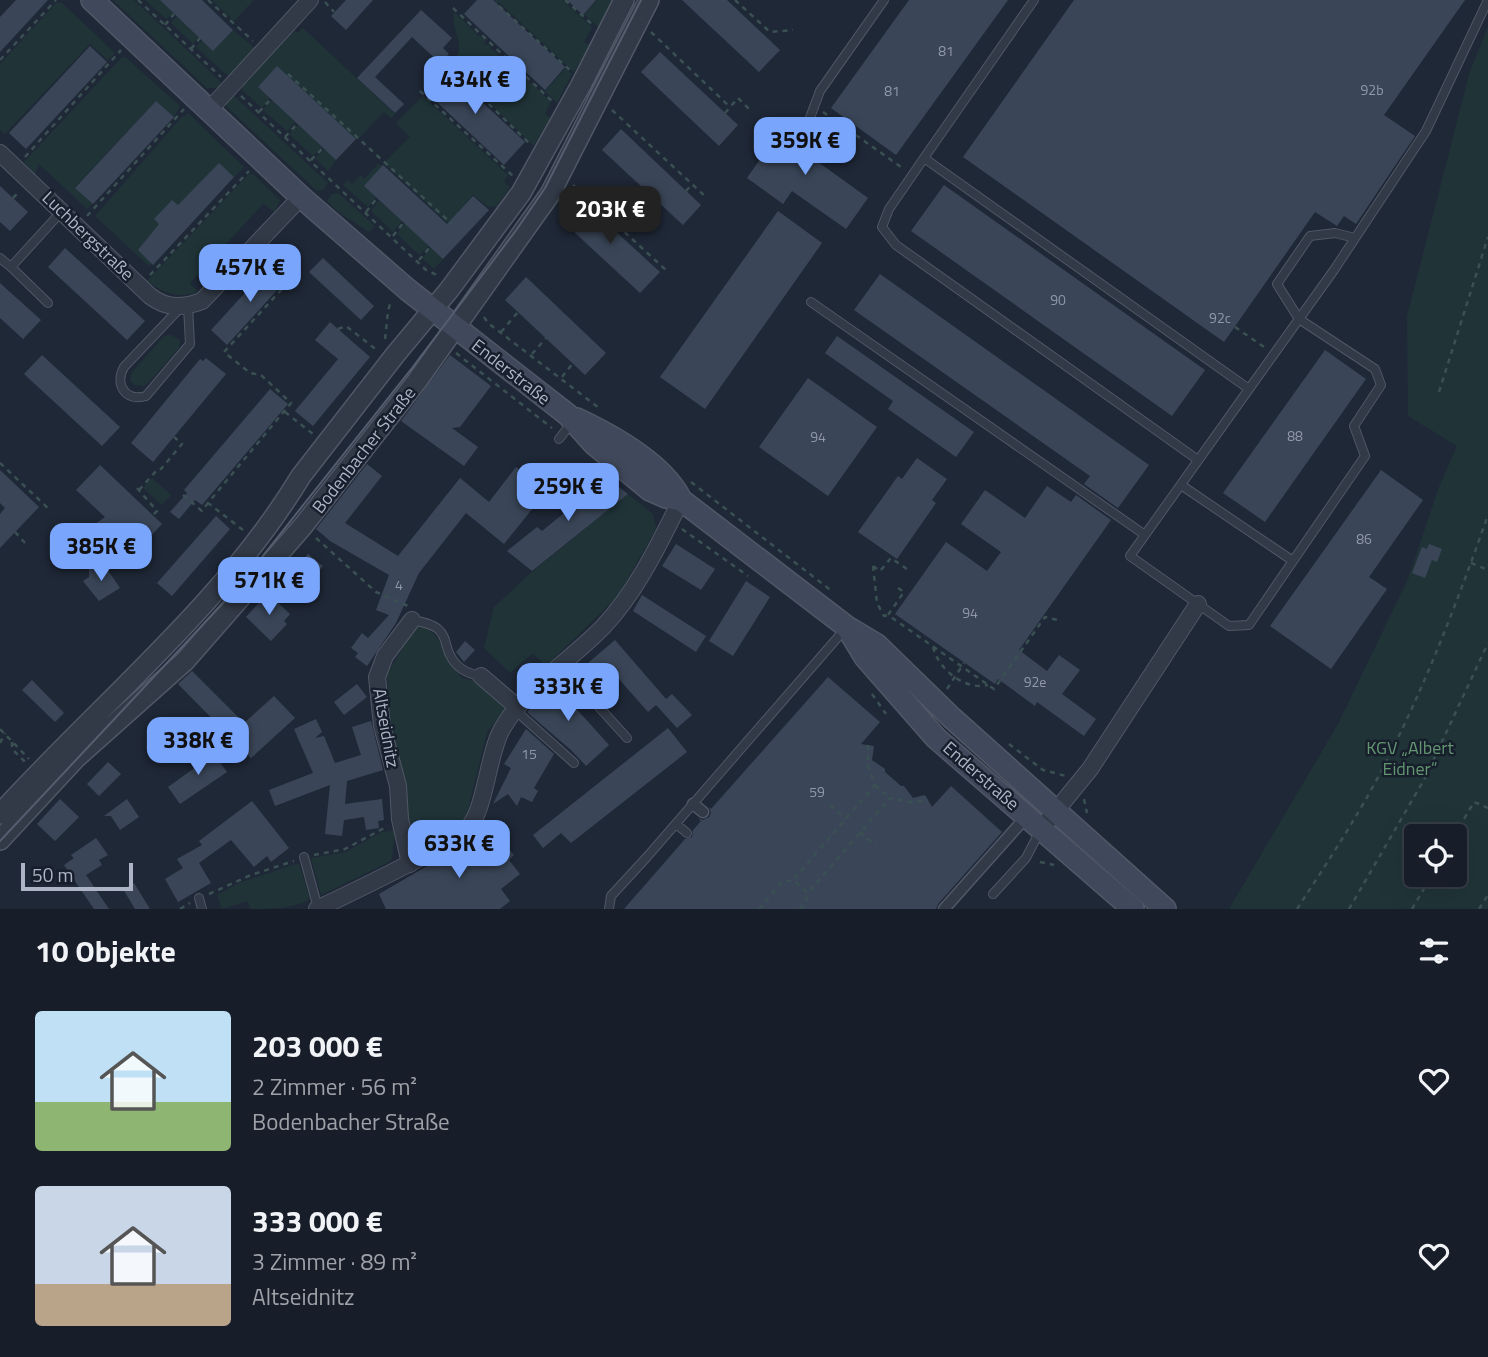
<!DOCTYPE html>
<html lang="de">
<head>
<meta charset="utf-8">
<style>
	:root { --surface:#171e29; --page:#202731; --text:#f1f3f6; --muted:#9ea2a8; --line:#363c46; --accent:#79a6fc }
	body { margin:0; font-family:"Titillium Web",sans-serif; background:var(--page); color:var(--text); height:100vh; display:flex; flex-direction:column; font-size:26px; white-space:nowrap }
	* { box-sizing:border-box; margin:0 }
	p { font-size:23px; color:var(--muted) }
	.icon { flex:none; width:38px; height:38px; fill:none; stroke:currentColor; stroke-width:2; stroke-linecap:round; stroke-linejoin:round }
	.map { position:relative; height:909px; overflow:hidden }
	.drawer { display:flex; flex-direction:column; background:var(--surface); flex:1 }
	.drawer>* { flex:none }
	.controls { position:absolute; left:1404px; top:824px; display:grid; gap:14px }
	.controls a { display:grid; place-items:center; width:63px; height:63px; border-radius:7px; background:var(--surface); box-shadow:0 7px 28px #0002,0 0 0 2px var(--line); font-size:35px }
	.scale { position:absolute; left:21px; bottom:18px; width:112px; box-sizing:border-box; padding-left:7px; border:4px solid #acb4c5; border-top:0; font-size:19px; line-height:24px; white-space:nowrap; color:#acb4c5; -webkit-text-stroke:5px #181f2c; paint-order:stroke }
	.price { position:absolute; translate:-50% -60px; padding:0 16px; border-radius:14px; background:var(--accent); color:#111; font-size:23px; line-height:46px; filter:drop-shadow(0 2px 4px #0008) }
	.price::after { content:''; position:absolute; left:50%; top:42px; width:21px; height:16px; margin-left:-10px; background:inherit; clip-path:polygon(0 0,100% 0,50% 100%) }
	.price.active { background:#222; color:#fff }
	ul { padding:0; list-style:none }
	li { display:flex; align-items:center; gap:21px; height:175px; padding:0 35px }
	li span { display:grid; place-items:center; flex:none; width:196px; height:140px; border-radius:7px; color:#555 }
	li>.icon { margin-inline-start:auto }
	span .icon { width:84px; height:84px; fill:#fffc; stroke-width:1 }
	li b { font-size:30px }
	h2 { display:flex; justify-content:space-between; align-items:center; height:84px; padding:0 35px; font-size:30px }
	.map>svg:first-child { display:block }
</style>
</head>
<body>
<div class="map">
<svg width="1488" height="909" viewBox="0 0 1488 909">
	<rect width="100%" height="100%" fill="#1f2837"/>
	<path fill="#203438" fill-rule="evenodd" d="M113,0H134L221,82L220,88H207Z
		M145,0H160L174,13L166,19Z
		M212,0H254L234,21Z
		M494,0H562L592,27L584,42L590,45L574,72L499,2L497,4Z
		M597,0H613L599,28L584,14Z
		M61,2L115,53L108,60L90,44L5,134L0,130V64L56,3Z
		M454,12L477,34V37L479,35L486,41L484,44L491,46L490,49L498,53V56L501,55L507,60L506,63L518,72L517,73L519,76L521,74L551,102L545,113L550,118L534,146L462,77L459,79L447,68C472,45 450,36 454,12Z
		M177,16L199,37L193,44L171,23Z
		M1488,27V909H1229L1338,724L1408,579L1439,487L1457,446L1408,416L1407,316L1470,71ZM1416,836H1454V875H1416Z
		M303,28L395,114L391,118L384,112L359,138L356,139L277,67L258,87L270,98L262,108L242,90L243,83L294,31L298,33Z
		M233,30L255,48L232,74L227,75L196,47L202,40L214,50Z
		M122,57H125L180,106L174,117L156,101L75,187L93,204L87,209L39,164L35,175L24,162Z
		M566,68L572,74L557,103L545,91Z
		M230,92L328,183L324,189L317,191L227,107L226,102Z
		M423,96L508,175L504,182L510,187L497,206L488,207L473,195L458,212L454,229L384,163L410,137L396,123Z
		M272,100L295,122L287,131L263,110Z
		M188,113L244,167L234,177L219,164L163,220L138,250L152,263L149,266L95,216L180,119Z
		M298,125L322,147L313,156L289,134Z
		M325,149L336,160L328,171L315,158Z
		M378,164L382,166L376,197L368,207L343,185L348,180L352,184L360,175L364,179Z
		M249,174H253L280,200L275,212L263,204L190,283L198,292C178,299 164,293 147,281Z
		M338,193L375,226L369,232L341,214L327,201L332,194Z
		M379,200L402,221L393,232L371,211Z
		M405,223L429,246L419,255L397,234Z
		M431,248L443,259L434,269L422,258Z
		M171,335L180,340L179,348L148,383L144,386L134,385L130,380L132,372L164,336Z
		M152,478L171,495L162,505L143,488Z
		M628,494L653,514L656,529L618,596L546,666L533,653L510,673L484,648L494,607L532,572Z
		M416,626L425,628L433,633L441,643L446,658L462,678L479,682L508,707L487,732L467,813L463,822L441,836L436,828L425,835L419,821L407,825L390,725L387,674Z
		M395,830L392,859L387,863L321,895L311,858L346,852L382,832Z
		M299,863L310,899C295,909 270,909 251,909L247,901L222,909L217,895L239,883Z"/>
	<path fill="#3a4658" d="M16,0H48L0,52V17Z
		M160,0H202L233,30L213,51Z
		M346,0H373L346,30L331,16Z
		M477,0H493L565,67L545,90L464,14Z
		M567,0H596L583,15Z
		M682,0H727L780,50L759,72Z
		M909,0H1008L896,155L831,108Z
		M1074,0H1465L1384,115L1415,136L1356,224L1344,216L1337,226L1315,212L1224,342L963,157Z
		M421,10L452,38L443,48L449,54L440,63L412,37L375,77L404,104L395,113L357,78Z
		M90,46L107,62L26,149L9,133Z
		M660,52L738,125L719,146L641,72Z
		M277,66L356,139L336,160L258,87Z
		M446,68L525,142L504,165L425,91Z
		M156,101L174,117L93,204L75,188Z
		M787,121L823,147L814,159L868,198L846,229L792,191L783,204L747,178Z
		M621,129L701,205L683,225L602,150Z
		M219,163L234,177L153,265L138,250L159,224L154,219L172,200L178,205Z
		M383,165L447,224L473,196L489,210L443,259L364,186Z
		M944,185L1205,370L1172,416L911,231Z
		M0,186L28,212L10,231L0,222Z
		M579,198L660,272L640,293L560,219Z
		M778,211L822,243L705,409L660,377Z
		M65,248L145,321L127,340L48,267Z
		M323,258L374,306L361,320L309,272Z
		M273,262L289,277L227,345L211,330Z
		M880,274L1149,465L1118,508L1084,484L1090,476L854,310Z
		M526,277L606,353L585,375L505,300Z
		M0,283L41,320L23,339L0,318Z
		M330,322L370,357L313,426L295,411L338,359L315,340Z
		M837,336L974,432L956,457L888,409L893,401L825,353Z
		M1325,350L1366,379L1265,522L1223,493Z
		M42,355L120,427L102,446L24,374Z
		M450,355L491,386L460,427L452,428L478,447L464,466L401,421Z
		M206,358L226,374L153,462L131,443L200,359L203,361Z
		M808,378L877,427L828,496L759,447Z
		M270,389L288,404L202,505L195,500L179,519L170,512L187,493L184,490Z
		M917,458L947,479L932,500L936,503L897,559L858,532L898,476L902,479Z
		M367,464L382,476L345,523L398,556L460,478L489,502L516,467L535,481L542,472L554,482L504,544L466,513L419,573L396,623L367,666L355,657L358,653L351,648L362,633L368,638L389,615L376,610L389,575L330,541L316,529Z
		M100,465L162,524L139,548L116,527L64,566L57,554L82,538L80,535L105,517L76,490Z
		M0,470L39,507L0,548V514L5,508L0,503Z
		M1381,470L1423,500L1369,577L1387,589L1331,669L1270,626Z
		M602,474L628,494L532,571L507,551L537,527L542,531L569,509L565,505Z
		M1047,486L1071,502L1076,495L1111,520L1019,650L1047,671L1059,655L1080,670L1062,694L1096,719L1084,736L1037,702L1035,706L998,679L995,684L895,614L946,542L987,571L1001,552L961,524L985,490L1025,518Z
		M216,516L230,529L172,596L157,583Z
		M676,544L715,569L701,590L662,566Z
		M1429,544L1442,549L1437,562L1432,560L1425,578L1412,573L1422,547L1427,549Z
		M308,554L323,566L303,590L288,577Z
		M105,566L120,588L99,601L83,581L89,577V567L98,570Z
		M746,581L770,597L733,656L709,641Z
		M268,593L290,614L284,621L287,624L271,641L246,617Z
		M642,595L706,636L696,652L633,611Z
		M615,640L666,699L672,694L692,715L677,728L656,705L648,712L618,678L603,691L582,668Z
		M465,641L475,650L464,662L456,652Z
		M192,671L244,723L274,696L295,718L251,758L178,684Z
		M563,677L572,688L564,695L609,745L586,766L572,751L527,712Z
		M828,677L880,722L861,744L874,746L872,760L885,769V772L901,786H904L913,798L925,795L932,807L951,786L1002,832L938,904L936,909H624L685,839L692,837L693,830L701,821L698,818L703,820L709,817L711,813L709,807L711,809Z
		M32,680L64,713L55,722L22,690Z
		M357,684L367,697L344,715L334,702Z
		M316,719L322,732L315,738L324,736L335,763L361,755L352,727L371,721L383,770L347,781L345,804L382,799L384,820L378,821L379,828L366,830L364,817L344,820L342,836L325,834L330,785L275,806L269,790L313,773L294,729Z
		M668,728L687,752L571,843L561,833L543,848L533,835Z
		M526,729L554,754L534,788L538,791L532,802L521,797L517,806L508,794L493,804L511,768L504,764Z
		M210,749L227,772L180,804L168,787L200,764L197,759Z
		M108,762L121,774L99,796L87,784Z
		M60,799L79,817L55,841L37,824Z
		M127,799L139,817L120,830L111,816H104Z
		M252,801L289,848L271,862L267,856L254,867L231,840L199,863L211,883L178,902L165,879L183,868L177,859L202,845L199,841Z
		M419,822L425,839L416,843L412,824Z
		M489,827L514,855L509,860L520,874L501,889L510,901L500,909H386L379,894L441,858L444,863Z
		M96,838L108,855L99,860L102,865L86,875L109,909H94L64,865L74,858L71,855Z
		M134,883L150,909H135L123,889Z"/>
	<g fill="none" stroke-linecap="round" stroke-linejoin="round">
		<g stroke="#505766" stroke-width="10">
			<path id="service" d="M1034,0L924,158L1249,389L1130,556L1229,626L1249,625L1365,456L1354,426L1381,385L1375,369L1299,319L1277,284L1310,236L1335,233L1355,238
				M808,123L820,91L884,0
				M924,158L889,209L882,227L896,245L1198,460
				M0,258L11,267L62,211
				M11,267L48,303
				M811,302L1145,535
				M181,307L124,367C114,385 126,402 146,396L190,344L188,306
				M1249,389L1334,270L1426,131L1488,0
				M559,439L573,421
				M1181,485L1293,561
				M412,620C421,622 431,623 438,629C447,637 445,646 450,655C456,668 468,674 481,676
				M561,665L627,738
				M515,710L574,763
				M676,824L687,833
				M304,857L318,908
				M993,894L1026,858L1041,829
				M199,898L202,909
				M609,909L611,896L646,858L845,629"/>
		</g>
		<g stroke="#505766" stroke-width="13">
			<path id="pedestrian" d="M693,804L703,812
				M944,909L1027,816"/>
		</g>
		<g stroke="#505766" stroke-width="18">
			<path id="minor" d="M209,110L310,0
				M0,153L150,296C167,309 183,308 202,301L301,197
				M481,676L517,707
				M1041,829L1090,769L1198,604
				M410,864L400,819L398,786L382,726L377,677L385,656L412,620
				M317,909C357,890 397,871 436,849C446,843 459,837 467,829C485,813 488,753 502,729C526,687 570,661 603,627C637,591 659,544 681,500"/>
		</g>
		<g stroke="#505766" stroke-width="22">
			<path id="tertiary" d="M0,814C101,703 223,605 301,476L395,355L449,290L521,193L581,85L624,0
				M0,840L76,758L185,661L303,526L417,381L550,194L649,0"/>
		</g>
		<g stroke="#505766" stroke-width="24">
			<path id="secondary" d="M92,0L301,197L408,290L568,415L594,444L650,490L666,497L681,500L847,627L877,645L952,718L1165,909
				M577,419C613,436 664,464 681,500
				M848,629L865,657L936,738L1133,909"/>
		</g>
		<path stroke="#3b5053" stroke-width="2.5" stroke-dasharray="5 5" stroke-linecap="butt" d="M138,0L221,77
			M208,0L253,41
			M565,0L594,26
			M735,0L770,32L793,30
			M325,2L334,12
			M499,6L571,71
			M453,8L553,102
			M165,25L174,14
			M651,32L730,107
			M191,49L200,38
			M0,60L56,0
			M288,74L452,224
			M460,80L462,78L530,144
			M420,91L513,176
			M241,96L426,270L437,275
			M612,110L707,198
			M259,112L271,99
			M823,112L904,169
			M725,113L738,98L751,111
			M285,137L297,124
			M25,157L121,50
			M311,160L323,148
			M573,185L666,270
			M686,191L692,184
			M13,198L20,191
			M366,212L377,198
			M87,216L184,109
			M393,236L404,222
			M419,260L430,247
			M150,275L249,171
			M484,317L488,323L599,408
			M1235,327L1264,347
			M338,329L346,326L378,351
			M501,332L518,312
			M385,339L388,311L391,301
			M456,353L552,428
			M532,354L546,338
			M562,377L573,363
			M1439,392L1488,237
			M285,412L313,434
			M0,463L51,511
			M691,482L833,592
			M137,488L157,511L153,515
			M139,490L158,469H161L182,444L174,437
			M183,495L202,511L208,503
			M682,529L748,576
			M243,530L208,503L291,403L261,375L250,373L224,352L294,276L269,250
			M15,532L25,543
			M316,538L376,592L408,606
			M1471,563L1488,570
			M873,566L877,603L884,616L888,615
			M873,566L880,571L891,558L910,571
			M898,588L904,592L888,615L994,689L1045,617L1062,621
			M933,647C938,669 965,691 988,685
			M947,689L964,663
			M872,694L886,714
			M0,729L29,759
			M12,742V749L25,762
			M0,743L5,733
			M1009,744L1043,770L1066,776
			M868,745V766L875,785L793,880L808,893L890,798L910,802L928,800
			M875,785L890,798
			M1084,799L1087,813
			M830,805L846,819
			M860,832L876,846
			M1454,836L1474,802L1488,808
			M314,855L345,849L388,826
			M1040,862L1054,865
			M209,894L251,875L294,861
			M180,909L190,903
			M759,909L782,882L793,880
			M800,909L806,903L807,894
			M1297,909C1329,860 1362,810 1388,758C1428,679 1459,597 1488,515
			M1349,909L1425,778L1488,643
			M1412,909L1432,875
			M1479,909L1488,895"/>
		<use href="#service" stroke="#323a47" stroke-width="8"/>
		<use href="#pedestrian" stroke="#323a47" stroke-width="10"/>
		<use href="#minor" stroke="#323a47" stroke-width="16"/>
		<use href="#tertiary" stroke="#323a47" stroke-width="19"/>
		<use href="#secondary" stroke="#40495b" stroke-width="21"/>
		<path stroke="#545e6f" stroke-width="2" d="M0,841L239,586L412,368L517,229L545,188L641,0"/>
	</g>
	<g text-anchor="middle" stroke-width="5" stroke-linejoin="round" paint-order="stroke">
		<g font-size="14" fill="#9098aa">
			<text x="946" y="56">81</text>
			<text x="1372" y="95">92b</text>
			<text x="892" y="96">81</text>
			<text x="1058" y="305">90</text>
			<text x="1220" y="323">92c</text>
			<text x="1295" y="441">88</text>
			<text x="818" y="442">94</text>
			<text x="1364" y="544">86</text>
			<text x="399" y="590">4</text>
			<text x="970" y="618">94</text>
			<text x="1035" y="687">92e</text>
			<text x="529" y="759">15</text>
			<text x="817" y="797">59</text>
		</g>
		<g font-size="18" fill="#acb4c5" stroke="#181f2c">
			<text transform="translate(88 236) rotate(44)" y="6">Luchbergstraße</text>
			<text transform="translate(511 372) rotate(38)" y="6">Enderstraße</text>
			<text transform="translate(364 450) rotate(-52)" y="6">Bodenbacher Straße</text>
			<text transform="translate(386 728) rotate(80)" y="6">Altseidnitz</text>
			<text transform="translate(981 776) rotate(41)" y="6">Enderstraße</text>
		</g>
		<g font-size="18" fill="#639571" stroke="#181f2c">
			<text x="1410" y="754">KGV „Albert<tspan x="1410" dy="21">Eidner“</tspan></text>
		</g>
	</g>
</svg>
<div class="controls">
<a><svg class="icon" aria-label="locate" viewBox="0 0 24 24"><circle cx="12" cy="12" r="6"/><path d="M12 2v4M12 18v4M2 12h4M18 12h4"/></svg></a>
</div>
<div class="scale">50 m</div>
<b class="price" style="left:475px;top:116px">434K €</b>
<b class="price" style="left:805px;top:177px">359K €</b>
<b class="price active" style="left:610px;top:246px">203K €</b>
<b class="price" style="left:250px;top:304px">457K €</b>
<b class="price" style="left:568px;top:523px">259K €</b>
<b class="price" style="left:101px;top:583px">385K €</b>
<b class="price" style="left:269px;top:617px">571K €</b>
<b class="price" style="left:568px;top:723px">333K €</b>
<b class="price" style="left:198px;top:777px">338K €</b>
<b class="price" style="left:459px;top:880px">633K €</b>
</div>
<section class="drawer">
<h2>10 Objekte<svg class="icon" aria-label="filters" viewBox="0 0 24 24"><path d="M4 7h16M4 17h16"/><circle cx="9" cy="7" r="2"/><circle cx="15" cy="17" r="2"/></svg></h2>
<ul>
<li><span style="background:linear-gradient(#bfe0f5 65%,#8fb573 0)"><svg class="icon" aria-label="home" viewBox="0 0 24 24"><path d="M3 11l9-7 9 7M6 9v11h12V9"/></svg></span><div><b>203 000 €</b><p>2 Zimmer · 56 m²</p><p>Bodenbacher Straße</p></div><svg class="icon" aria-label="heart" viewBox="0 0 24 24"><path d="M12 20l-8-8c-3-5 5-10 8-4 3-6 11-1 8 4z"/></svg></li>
<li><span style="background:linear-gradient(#c9d6e8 70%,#b9a48a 0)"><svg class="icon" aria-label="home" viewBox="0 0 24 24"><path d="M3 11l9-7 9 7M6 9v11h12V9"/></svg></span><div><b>333 000 €</b><p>3 Zimmer · 89 m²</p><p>Altseidnitz</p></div><svg class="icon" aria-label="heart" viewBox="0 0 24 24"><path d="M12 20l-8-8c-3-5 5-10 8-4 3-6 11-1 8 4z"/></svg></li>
</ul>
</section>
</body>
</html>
